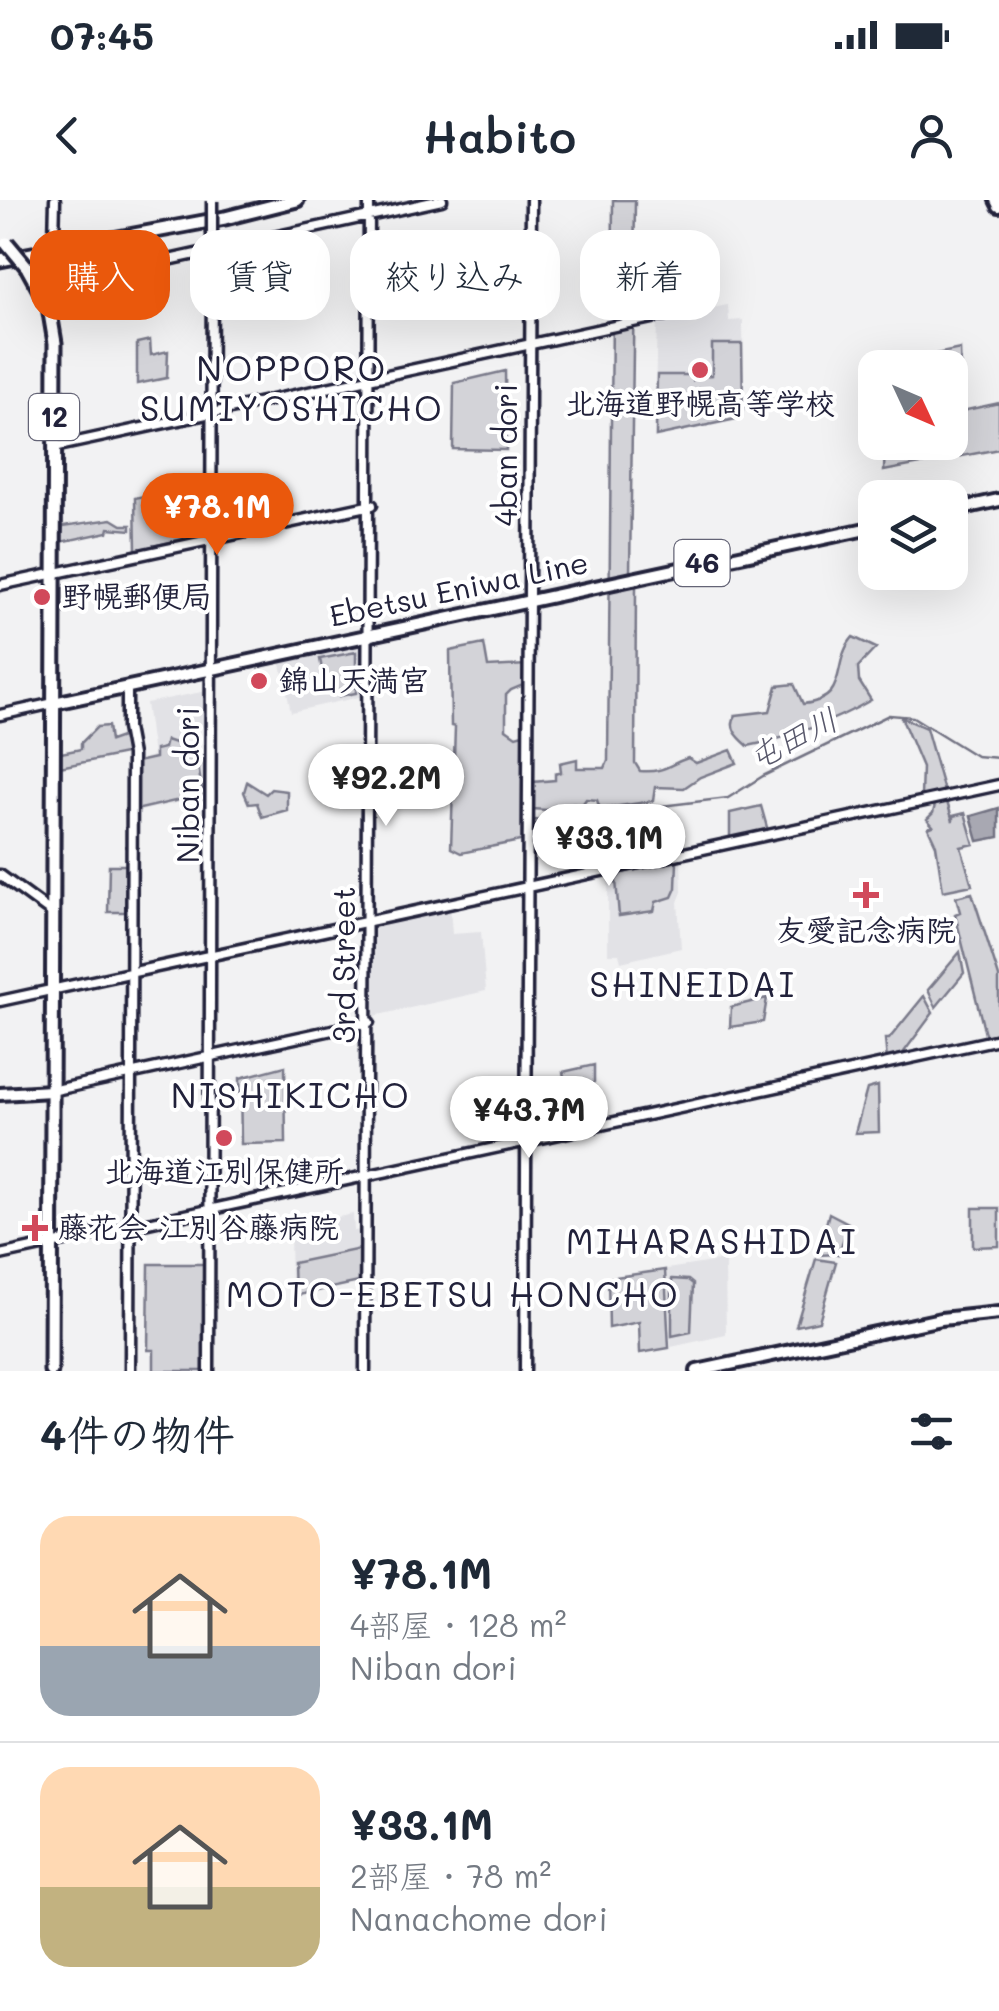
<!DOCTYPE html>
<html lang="ja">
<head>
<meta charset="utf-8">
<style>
	:root { --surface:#fff; --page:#f2f2f3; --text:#1f2937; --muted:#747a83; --line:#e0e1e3; --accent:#ea580c }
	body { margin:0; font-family:Mali,"Klee One",sans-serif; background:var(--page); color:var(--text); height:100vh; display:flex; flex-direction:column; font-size:38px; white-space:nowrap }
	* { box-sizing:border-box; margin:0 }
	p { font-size:32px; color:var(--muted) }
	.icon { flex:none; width:55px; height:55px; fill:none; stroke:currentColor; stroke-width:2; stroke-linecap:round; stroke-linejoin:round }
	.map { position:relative; height:1171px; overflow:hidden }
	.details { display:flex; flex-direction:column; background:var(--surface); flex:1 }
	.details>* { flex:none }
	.guide { position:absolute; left:30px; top:30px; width:940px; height:90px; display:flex; gap:20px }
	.needle { width:65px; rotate:134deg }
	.controls { position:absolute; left:858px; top:150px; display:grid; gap:20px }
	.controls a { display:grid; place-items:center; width:110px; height:110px; border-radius:20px; background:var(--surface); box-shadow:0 10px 40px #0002; font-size:50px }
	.price { position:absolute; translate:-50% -85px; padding:0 22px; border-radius:35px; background:#fff; color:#222; font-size:32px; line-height:65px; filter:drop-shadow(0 2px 5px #0008) }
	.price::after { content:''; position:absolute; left:50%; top:60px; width:30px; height:22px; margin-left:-15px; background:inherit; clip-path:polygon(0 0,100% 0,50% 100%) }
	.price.active { background:var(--accent); color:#fff }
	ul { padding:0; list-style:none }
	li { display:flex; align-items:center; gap:30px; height:250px; padding:0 40px }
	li+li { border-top:2px solid var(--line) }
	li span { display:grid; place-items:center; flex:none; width:280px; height:200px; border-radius:30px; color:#555 }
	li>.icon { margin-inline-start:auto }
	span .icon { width:120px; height:120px; fill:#fffc; stroke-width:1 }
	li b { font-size:42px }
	h2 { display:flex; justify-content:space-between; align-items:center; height:120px; padding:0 40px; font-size:42px }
	.chip { padding:0 35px; border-radius:30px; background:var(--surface); box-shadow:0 10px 40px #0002; font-size:35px; line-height:90px }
	.chip.active { background:var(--accent); color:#fff }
	.status { display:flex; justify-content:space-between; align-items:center; height:70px; padding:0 50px; background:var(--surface); direction:ltr }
	.status svg { height:28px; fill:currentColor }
	header { display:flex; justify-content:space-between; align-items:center; height:130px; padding:0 40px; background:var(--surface); font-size:45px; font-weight:600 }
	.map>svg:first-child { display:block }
</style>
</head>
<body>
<div class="status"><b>07:45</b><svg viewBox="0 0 49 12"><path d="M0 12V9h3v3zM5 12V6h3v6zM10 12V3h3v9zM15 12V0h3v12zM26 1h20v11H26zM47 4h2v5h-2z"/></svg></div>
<header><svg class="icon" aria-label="back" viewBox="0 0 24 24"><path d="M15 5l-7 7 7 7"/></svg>Habito<svg class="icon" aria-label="person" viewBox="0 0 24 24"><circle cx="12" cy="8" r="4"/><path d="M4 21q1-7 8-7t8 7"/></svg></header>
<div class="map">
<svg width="999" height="1171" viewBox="0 0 999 1171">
	<rect width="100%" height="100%" fill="#f2f2f3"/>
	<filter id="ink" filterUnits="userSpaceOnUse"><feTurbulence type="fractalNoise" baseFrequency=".01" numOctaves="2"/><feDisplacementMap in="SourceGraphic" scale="20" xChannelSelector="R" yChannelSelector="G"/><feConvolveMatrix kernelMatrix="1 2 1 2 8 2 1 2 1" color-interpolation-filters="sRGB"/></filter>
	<g filter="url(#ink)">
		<path fill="#e2e2e6" d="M728,105L729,121L743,120L744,218L654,238L657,118Z
			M362,442L364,496L291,512L280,459Z
			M207,491L209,526L187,530L181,551L200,558V564L209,563V596L135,612L136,561L153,556L146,503Z
			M681,657L682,692L678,702L681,748L621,762L619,754H608V673Z
			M450,706L452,734L481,732L486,791L374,816V725Z
			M353,1014L354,1031L361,1030L363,1082L291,1098L290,1027Z
			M725,1060L726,1135L671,1147L667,1069Z"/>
		<path fill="#d3d3d8" stroke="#7a7a8a" stroke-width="2.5" d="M613,0H635L630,373H635L636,384L635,563L640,571C664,573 667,565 688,558L696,563L731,550L737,563L700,577L684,588L655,587L653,601L600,609L597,600L586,599L582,605L576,606L573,603L546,610L533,609V582L555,580V574L561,572L560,563L577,559V568H605L608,561Z
			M150,140L151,155L168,151L167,178L137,184V143Z
			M712,144H742L743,210L736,219L656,236L657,175H692L693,180L698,176L712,175Z
			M960,149L962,211L999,203V249L884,271L885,243L950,242V168L884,165Z
			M505,171L506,250L453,249L454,183Z
			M183,287V339L136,350L135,298Z
			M112,319L122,325H131V330L109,328L108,332L61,342L63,326Z
			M853,437L876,448L858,467L859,481L871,500C835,521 789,538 748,546C739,538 727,528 736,515L770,511L777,486L794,484L803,504C851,499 830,463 853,437Z
			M484,444L488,467L528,465V483L511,490L506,495V529L516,536L526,533L525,640L461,653L451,648L455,527L451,526L450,451Z
			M356,452V493L339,496L335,483L325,485L320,459Z
			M901,517L926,528L945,595L923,600L921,597L922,567Z
			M108,526L110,541L127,535L130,553L60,567L61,553L81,549V543L97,527Z
			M166,540L181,545L178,551H172L197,559L202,590L197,596L136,610L137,562L155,558V550L164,548Z
			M247,582L266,594L271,589L287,591V610L262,617L257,603L249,604L244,592Z
			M946,599L953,621V616L965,613L974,644L961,647L972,685L943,691L936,645L928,628L933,626L927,619L933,613L936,601Z
			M761,606L768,631L730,639V613Z
			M630,611L632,631L600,638V630L552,640L551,631L533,639L534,620L551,622L560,616Z
			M677,661L676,688L672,697L656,702L654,711L619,716L616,680L622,673Z
			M109,665H130V712H108Z
			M972,693L999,777V835L986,838L955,714L960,712L956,697Z
			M960,752L964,773L936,807L928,790Z
			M924,796L933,813L901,856L887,861L885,839H889Z
			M767,798L763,822L730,827L731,807Z
			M594,865V882L587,885V927L569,930L582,905L569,900L563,872Z
			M285,866L286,943L241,944L240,878Z
			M878,886L879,932L855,933L867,889Z
			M973,1008H999V1046L973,1047Z
			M829,1013L848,1023L839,1054L818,1055Z
			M360,1049L359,1082L294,1096L293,1063Z
			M816,1059L836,1062L819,1121L796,1126Z
			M149,1064H205V1171H154V1150H148Z
			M665,1070L669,1148L640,1153L639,1122L609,1128L608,1078Z
			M672,1079L688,1080L693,1084L691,1132L672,1136Z"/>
		<path fill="#a8a8b2" stroke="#727282" stroke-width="2.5" d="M999,608V637L978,641L971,616Z"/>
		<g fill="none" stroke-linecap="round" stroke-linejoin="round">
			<path stroke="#727282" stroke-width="2.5" d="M988,0L994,12
				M536,624L598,615L631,606H661L728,598L763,576L889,515L913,517L976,556L999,558"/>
			<g stroke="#22223b" stroke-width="15">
				<path id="secondary" d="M54,40L55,0
					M55,60V85
					M41,88L442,0
					M54,247L684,111
					M0,385L372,305
					M127,488V528L132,555L130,1171
					M0,515L54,503
					M0,675L52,713
					M0,801L999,585
					M51,891L369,822
					M0,1055L999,839
					M209,1171L212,34
					M365,1171L369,0
					M525,1171L531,0"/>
			</g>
			<g stroke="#22223b" stroke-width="18">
				<path id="primary" d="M996,0L999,6
					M950,311L999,300
					M54,503L875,327
					M0,894L51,891
					M697,1171L941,1119L999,1113"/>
			</g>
			<g stroke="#22223b" stroke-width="19">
				<path id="highway" d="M0,60L225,18L297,0
					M27,67L49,107L55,143L51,1171"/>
			</g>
			<use href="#secondary" stroke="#fff" stroke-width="8"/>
			<use href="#primary" stroke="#fff" stroke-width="10"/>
			<use href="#highway" stroke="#fff" stroke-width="11"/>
			<g stroke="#22223b" stroke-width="15" stroke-linecap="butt">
				<path id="secondary-bridge" d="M212,1V34
					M54,40L55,60"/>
			</g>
			<g stroke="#22223b" stroke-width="19" stroke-linecap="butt">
				<path id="highway-bridge" d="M7,43L27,67"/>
			</g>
			<use href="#secondary-bridge" stroke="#fff" stroke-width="8"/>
			<use href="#highway-bridge" stroke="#fff" stroke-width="11"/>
		</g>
	</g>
	<g fill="#d1495b" stroke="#fff" stroke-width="4">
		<circle cx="700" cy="170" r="10"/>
		<circle cx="42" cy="397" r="10"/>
		<circle cx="259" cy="481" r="10"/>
		<path d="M861 680h10v10h10v10h-10v10h-10v-10h-10v-10h10z"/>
		<circle cx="224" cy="938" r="10"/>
		<path d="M30 1013h10v10h10v10h-10v10h-10v-10h-10v-10h10z"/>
	</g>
	<g text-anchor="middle" stroke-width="8" stroke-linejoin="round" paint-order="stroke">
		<g fill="#fff" stroke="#646476" stroke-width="2.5">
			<rect x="29" y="194" width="50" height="46" rx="8"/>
			<rect x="674.5" y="340" width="55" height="46" rx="8"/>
		</g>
		<g font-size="28" font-weight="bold" fill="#22223b">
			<text x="54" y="227">12</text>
			<text x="702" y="373">46</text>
		</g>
		<g font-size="30" font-weight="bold" fill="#22223b" stroke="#fff">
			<text x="700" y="214">北海道野幌高等学校</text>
			<text x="62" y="407" text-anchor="start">野幌郵便局</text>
			<text x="279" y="491" text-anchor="start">錦山天満宮</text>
			<text x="866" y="741">友愛記念病院</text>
			<text x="224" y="982">北海道江別保健所</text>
			<text x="58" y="1038" text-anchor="start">藤花会 江別谷藤病院</text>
		</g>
		<g font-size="30" fill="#22223b" stroke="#fff">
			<text transform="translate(507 255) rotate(-90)" y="10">4ban dori</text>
			<text transform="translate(459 390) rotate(-12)" y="10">Ebetsu Eniwa Line</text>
			<text transform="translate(189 585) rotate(-90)" y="10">Niban dori</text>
			<text transform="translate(345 765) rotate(-90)" y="10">3rd Street</text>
		</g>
		<g font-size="32" font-style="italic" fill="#58586b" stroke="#fff">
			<text transform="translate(793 539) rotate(-27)" y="11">屯田川</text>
		</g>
		<g font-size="35" letter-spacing="2.5" fill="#22223b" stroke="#fff">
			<text x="292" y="181">NOPPORO<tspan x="292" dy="40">SUMIYOSHICHO</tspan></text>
			<text x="693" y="797">SHINEIDAI</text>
			<text x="291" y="908">NISHIKICHO</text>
			<text x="712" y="1054">MIHARASHIDAI</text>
			<text x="453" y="1107">MOTO-EBETSU HONCHO</text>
		</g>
	</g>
</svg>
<div class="controls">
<a><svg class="needle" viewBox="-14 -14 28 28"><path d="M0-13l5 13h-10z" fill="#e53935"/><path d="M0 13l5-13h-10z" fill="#747a83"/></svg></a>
<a><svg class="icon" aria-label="layers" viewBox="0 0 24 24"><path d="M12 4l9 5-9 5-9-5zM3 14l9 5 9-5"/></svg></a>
</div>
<b class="price active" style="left:217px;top:358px">¥78.1M</b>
<b class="price" style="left:386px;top:629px">¥92.2M</b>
<b class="price" style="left:609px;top:689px">¥33.1M</b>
<b class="price" style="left:529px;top:961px">¥43.7M</b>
<div class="guide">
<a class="chip active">購入</a>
<a class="chip">賃貸</a>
<a class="chip">絞り込み</a>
<a class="chip">新着</a>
</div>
</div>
<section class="details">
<h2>4件の物件<svg class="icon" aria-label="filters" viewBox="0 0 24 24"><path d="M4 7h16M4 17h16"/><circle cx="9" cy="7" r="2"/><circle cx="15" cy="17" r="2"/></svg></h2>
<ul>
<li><span style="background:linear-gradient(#ffd9b3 65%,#9aa5b1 0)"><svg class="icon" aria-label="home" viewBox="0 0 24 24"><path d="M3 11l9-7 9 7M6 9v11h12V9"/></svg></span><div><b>¥78.1M</b><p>4部屋 · 128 m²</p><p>Niban dori</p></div></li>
<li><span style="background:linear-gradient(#ffd9b3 60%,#c2b280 0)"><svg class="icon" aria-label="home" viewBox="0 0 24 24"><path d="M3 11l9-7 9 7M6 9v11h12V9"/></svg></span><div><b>¥33.1M</b><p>2部屋 · 78 m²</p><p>Nanachome dori</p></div></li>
</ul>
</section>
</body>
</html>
